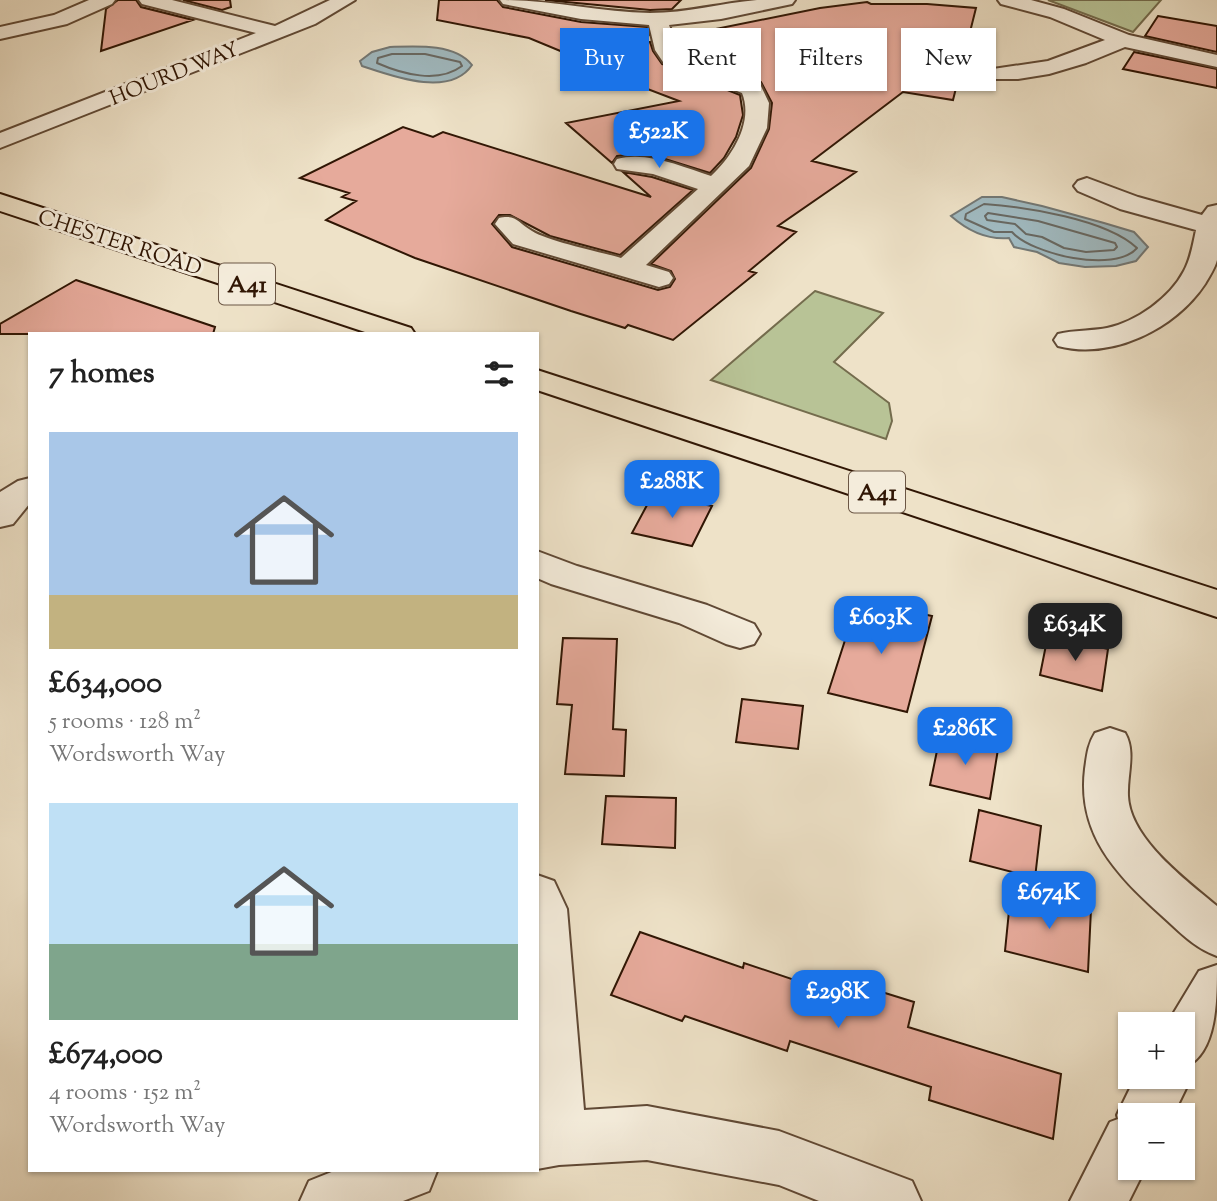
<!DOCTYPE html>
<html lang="en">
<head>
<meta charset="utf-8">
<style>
	:root { --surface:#fff; --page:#f2f2f2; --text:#222; --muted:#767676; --accent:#1a73e8 }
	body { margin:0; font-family:"Sorts Mill Goudy",serif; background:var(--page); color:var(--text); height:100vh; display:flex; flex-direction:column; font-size:26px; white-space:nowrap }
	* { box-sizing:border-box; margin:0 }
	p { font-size:23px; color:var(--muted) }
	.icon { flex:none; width:38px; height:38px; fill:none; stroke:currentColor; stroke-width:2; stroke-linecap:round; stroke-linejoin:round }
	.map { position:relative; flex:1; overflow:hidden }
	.drawer { position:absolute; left:28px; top:332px; width:511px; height:840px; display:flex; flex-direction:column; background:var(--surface); border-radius:0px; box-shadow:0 2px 5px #0004 }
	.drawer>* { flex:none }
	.banner { position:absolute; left:560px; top:28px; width:551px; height:63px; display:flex; gap:14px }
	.controls { position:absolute; left:1118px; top:1012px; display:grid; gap:14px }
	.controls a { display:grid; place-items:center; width:77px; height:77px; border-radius:0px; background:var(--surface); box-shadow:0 2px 5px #0004; font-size:35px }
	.price { position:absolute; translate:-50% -60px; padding:0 16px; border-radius:14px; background:var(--accent); color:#fff; font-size:23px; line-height:46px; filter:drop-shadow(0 2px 4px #0008) }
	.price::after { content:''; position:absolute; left:50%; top:42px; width:21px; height:16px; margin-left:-10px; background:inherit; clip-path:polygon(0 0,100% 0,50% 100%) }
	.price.selected { background:#222; color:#fff }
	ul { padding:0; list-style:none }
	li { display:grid; align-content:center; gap:14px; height:371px; padding:0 21px }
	li span { display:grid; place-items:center; height:217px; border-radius:0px; color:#555 }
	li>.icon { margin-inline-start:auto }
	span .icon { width:126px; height:126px; fill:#fffc; stroke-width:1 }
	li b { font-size:30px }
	h2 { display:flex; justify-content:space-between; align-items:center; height:84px; padding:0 21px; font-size:30px }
	.pill { padding:0 24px; border-radius:0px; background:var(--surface); box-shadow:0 2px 5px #0004; font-size:24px; line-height:63px }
	.pill.selected { background:var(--accent); color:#fff }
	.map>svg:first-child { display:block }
</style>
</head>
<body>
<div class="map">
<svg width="1217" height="1201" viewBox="0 0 1217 1201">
	<rect width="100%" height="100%" fill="#eee2c8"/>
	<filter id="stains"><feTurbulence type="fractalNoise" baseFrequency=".00286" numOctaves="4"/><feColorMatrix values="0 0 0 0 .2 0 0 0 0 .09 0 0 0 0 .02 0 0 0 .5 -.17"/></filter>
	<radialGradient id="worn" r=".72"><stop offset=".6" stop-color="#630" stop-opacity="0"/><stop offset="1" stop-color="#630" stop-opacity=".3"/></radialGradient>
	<path fill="#b8c396" stroke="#746c4d" stroke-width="2" d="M1048,0H1161L1133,32Z
		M815,291L883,313L834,362L889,403L892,421L886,439L711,380Z"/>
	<path fill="#a0bac1" stroke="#737875" stroke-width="2" d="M390,47C415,46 455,43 472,65C450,98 392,76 362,66L360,61L372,52Z
		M982,197H1002L1042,206L1104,223L1134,232L1148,247L1136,261L1116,266L1085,267L1059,263L1037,252L1014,247L1009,238C986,240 968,231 951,216Z"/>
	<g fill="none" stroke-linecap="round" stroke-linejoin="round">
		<path stroke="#686862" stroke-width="2" d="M392,54H425L460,62L462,66C438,84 402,74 377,63L378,58Z
			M984,204C1026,207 1106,219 1137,248C1115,274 1031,254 1012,232H994L965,219L966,214Z
			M988,213L1038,221L1115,243L1117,247L1114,250L1086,252L1064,248L1042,237L1026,234L1015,224L987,220L985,216Z"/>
	</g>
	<path fill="#e6aa9b" stroke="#301604" stroke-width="2" d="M118,0H136L141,7L193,20L101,51L106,9Z
		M183,0H230L231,7L222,10Z
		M439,0H497L503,7L581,22L647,27L649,35L640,44L650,42L653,51L662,64L740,95L743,115L736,137L724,158L710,173L665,159L641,154L617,156L612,163L566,123L679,101L629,82L633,81L529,38L437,20Z
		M545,0H681L672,9L650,10Z
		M867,2L871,4H927L976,8L953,100L903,92L812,161L856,172L778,226L796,232L749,271L756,273L673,340L628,325L625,328L571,311L415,258L326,220L356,201L342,197L349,193L300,178L403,127L433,137L443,132L651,197L623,172L652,177L693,190L620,255L550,236L510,215H499L492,224L512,247L658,290L670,287L675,279L671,271L651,264L751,168L769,129L772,103L761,82L681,50L676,37L820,8Z
		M1158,16L1217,26V52L1145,36Z
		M1134,52L1217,69V88L1123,69Z
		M76,280L215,327L213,334H0V324Z
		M653,494L712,506L692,546L632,533Z
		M858,600L932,616L907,712L828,693Z
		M1048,635L1108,649L1102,691L1040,675Z
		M563,638L617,639L613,729L626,730L624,776L565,774L572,705L557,704Z
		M742,699L803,706L798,749L736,742Z
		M940,736L998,749L990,799L930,785Z
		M606,796L676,798L675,848L602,844Z
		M979,810L1041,826L1035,878L970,861Z
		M1011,891L1091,909L1088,972L1005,951Z
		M640,932L743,968L744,963L836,994L840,979L914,1002L908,1027L1061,1074L1053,1139L929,1100L931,1087L790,1041L787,1051L685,1016L682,1021L611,995Z"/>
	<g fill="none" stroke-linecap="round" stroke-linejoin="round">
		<g stroke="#604935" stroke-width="4">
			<path id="minor" d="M89,0H115L112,4L67,24L0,39V27L54,15Z
				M139,0H172L275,26L330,0H355L315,24L0,148V133L256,33L142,4Z
				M500,0C551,0 600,12 650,13C687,13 721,3 757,0C769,0 782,0 795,0L792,4L721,19L669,25L679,52L760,84L769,103L767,128L749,166L646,265L669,272L673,278L669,284L659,287L649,284L513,244L495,224L499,218C516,214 518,223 532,231C547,241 601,252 621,258L698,189L653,174L617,169L614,164L617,159C648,151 682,167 711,176C732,157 754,122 742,93L663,62L655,50L649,25L581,19L503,4Z
				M998,0H1031L1064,9L1129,35L1217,55V67L1125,47L1086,63L1049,74L1018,79H993L990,74L993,69L1048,61L1105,40L1050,17L1001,4Z
				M1087,178L1138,197L1202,215L1208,207L1217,205C1217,222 1217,243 1217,260C1215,268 1209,277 1205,284C1175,329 1112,360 1058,346L1054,340L1058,334C1074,330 1091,331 1107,328C1136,322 1170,298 1184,271C1191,258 1193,244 1196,230L1120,209L1078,191L1074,186L1078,181Z
				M30,478V503L13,524L0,527V492L18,481Z
				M537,551L577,566L707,605L754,624L760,634L754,644L740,648L726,644L679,623L551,584L537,578Z
				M1110,728L1125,733C1136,752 1127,774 1128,796C1130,839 1186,880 1217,906V956C1194,948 1179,931 1161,915C1116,874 1077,834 1085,769C1087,755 1088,744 1095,733Z
				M537,875L554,881L567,909L584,1110L647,1106L779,1131L912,1181L921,1201H819L779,1185L647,1160L559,1165L537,1169Z
				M1217,965C1217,1000 1217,1051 1187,1066L1192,1076L1173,1115H1130V1167H1146L1129,1201H1070L1110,1122L1118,1119L1117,1115L1136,1076H1183V1024H1167L1199,971Z
				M334,1171H437L429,1191L403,1201H300L309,1181Z"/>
		</g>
		<g stroke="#301604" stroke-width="4">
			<path id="primary" d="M0,194L411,328L415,334H371L0,211Z
				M537,370L1217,590V617L537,390Z"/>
		</g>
		<use href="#minor" fill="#f4ecdb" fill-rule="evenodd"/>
		<use href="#primary" fill="#eee2c8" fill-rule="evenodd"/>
	</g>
	<g text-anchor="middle" stroke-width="6" stroke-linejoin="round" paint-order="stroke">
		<g font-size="21" fill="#301604" stroke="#f4ecdb">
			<text transform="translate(174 73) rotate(-22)" y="7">HOURD WAY</text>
			<text transform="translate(120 242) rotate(18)" y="7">CHESTER ROAD</text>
		</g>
		<g fill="#f4ecdb" stroke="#6b5644" stroke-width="2">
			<rect x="219" y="263.5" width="56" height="41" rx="5"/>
			<rect x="849" y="471.5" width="56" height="41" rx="5"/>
		</g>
		<g font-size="24" font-weight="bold" fill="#301604">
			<text x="247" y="292">A41</text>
			<text x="877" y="500">A41</text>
		</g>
	</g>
	<rect width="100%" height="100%" filter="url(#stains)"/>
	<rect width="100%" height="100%" fill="url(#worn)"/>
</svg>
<div class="controls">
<a>+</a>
<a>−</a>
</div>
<b class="price" style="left:659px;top:170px">£522K</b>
<b class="price" style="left:672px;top:520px">£288K</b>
<b class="price" style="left:881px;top:656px">£603K</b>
<b class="price selected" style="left:1075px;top:663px">£634K</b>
<b class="price" style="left:965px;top:767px">£286K</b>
<b class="price" style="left:1049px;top:931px">£674K</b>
<b class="price" style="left:838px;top:1030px">£298K</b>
<div class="banner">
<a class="pill selected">Buy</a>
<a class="pill">Rent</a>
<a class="pill">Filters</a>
<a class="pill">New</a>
</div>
<section class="drawer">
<h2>7 homes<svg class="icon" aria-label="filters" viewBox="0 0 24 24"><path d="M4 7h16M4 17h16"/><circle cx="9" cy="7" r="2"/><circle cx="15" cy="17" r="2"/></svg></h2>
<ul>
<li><span style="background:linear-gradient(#a9c7e8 75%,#c2b280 0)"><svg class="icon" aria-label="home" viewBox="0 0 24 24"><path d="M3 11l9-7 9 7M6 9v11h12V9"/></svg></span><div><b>£634,000</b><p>5 rooms · 128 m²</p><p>Wordsworth Way</p></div></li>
<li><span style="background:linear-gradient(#bfe0f5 65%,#7fa58c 0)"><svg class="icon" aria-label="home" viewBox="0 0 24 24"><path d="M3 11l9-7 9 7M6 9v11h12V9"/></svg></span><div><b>£674,000</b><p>4 rooms · 152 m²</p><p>Wordsworth Way</p></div></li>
</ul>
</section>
</div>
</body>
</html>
